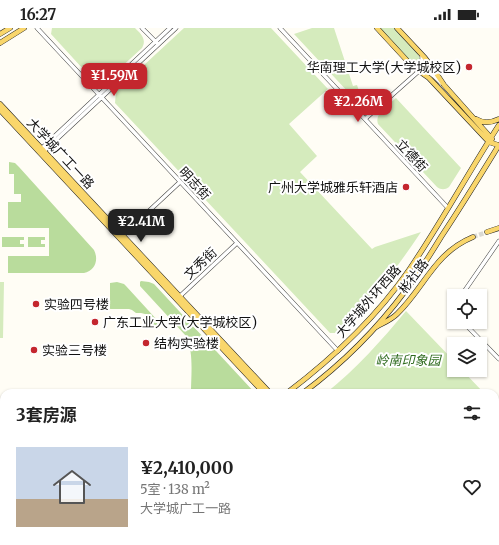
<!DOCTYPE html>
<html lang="zh">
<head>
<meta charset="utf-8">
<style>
	:root { --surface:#fff; --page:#f2f2f2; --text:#222; --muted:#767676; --accent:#c4262e }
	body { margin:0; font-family:Merriweather,"Noto Sans SC",serif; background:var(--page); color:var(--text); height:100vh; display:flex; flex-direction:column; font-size:15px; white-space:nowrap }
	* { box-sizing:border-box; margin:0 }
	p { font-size:13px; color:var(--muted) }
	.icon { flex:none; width:22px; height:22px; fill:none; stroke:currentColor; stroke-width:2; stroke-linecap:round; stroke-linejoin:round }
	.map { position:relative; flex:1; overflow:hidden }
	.drawer { position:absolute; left:0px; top:361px; width:499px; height:156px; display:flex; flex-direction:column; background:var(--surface); border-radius:12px 12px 0 0; box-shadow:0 1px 3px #0004 }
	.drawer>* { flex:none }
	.controls { position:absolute; left:447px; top:261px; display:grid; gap:8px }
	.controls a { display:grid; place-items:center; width:40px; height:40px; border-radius:0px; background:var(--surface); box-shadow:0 1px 3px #0004; font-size:20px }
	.price { position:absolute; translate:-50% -34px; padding:0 9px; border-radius:8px; background:var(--accent); color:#fff; font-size:13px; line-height:26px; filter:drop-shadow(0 1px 2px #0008) }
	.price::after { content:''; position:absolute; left:50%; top:24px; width:12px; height:9px; margin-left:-6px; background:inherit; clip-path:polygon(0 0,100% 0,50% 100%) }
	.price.active { background:#222; color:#fff }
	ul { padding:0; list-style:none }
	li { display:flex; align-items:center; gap:12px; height:100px; padding:0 16px }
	li span { display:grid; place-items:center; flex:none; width:112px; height:80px; border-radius:0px; color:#555 }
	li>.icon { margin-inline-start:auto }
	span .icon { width:48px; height:48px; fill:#fffc; stroke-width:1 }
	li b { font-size:17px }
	h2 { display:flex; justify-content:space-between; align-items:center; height:48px; padding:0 16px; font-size:17px }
	.status { display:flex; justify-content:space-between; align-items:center; height:28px; padding:0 20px; background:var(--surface); direction:ltr }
	.status svg { height:11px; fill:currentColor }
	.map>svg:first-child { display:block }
</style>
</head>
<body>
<div class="status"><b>16:27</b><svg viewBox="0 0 49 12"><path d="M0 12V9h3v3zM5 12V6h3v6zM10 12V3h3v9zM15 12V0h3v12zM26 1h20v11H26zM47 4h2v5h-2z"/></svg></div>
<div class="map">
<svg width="499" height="517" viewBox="0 0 499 517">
	<rect width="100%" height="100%" fill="#fffdf5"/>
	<path fill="#d5ebbd" d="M52,0H135C141,6 147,11 142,20L106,53H94L51,6Z
		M184,0H271L328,61L289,96L317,128L300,144L372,221L375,219L421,204C396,242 371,272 340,305H330L115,75L116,63Z
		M312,0H334L353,58L357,57L365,81L363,80L294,6Z
		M378,0H395L416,23L420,30L419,36L416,37L412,36Z
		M396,70L461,140L449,159C445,162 441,162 437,159L378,96C374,85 389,77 396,70Z
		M0,254H4L3,310H0Z
		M406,283L454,333V342H462L484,365H326C356,341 382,312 406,283Z
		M287,513H428L429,514L426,517H289Z"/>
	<path fill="#b9dc9c" d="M9,134L15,135L19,139L94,222C99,232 95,243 84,245H8V228H49V200H8V174H21V166H14V146H9Z
		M2,209H24V212H20V216H24V219H2Z
		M28,209H45V212H41V216H45V219H28Z
		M141,253L149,254L154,256L255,365H191C191,347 194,324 186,308L140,258V254Z
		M117,254L124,256L126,258L158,293L157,297L153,299L150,297L148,288L145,286L141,285H136L132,282L129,281H110V255Z"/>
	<path fill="#b9e0f7" stroke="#3f96cf" d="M499,430V517H447L449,513H495V437Z"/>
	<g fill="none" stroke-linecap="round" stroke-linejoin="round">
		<path stroke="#dbdad3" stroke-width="4.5" stroke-dasharray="4.5 2" stroke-linecap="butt" d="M473,209L487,204"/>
		<g stroke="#444" stroke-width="4.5">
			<path id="minor" d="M37,0L338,323
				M142,0L157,15
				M280,0L448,180
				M419,43C429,42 434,48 441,55
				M365,91L419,43L422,34V27
				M41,121L170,0
				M43,124L176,0
				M121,209L180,154
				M461,268L499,213
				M178,270L237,215
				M454,279L451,283L454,285
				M463,294L499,331"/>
		</g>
		<g stroke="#222" stroke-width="5.5">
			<path id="major" d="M377,0L413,39L429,50L489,114L498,117
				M397,0L425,30L434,42L444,57L492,111
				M0,6L10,0
				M0,15L24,0
				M0,76L270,365
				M0,82L264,365
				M476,91C484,96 491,95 499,91
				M487,204L499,200
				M376,299C383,295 391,292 397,286C425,259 434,225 473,209
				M287,365C333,330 376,290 409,242C441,195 468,145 499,97
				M303,365C342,336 377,301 406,262C419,245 430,227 441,209C461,179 480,148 499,117
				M62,517L69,513
				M82,517L89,513"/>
		</g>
		<use href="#minor" stroke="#fff" stroke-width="3.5"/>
		<use href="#major" stroke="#f9d66b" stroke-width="4.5"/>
	</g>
	<g fill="#c4262e" stroke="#fff" stroke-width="1.5">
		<circle cx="469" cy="39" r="4"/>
		<circle cx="406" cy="159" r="4"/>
		<circle cx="36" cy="276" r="4"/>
		<circle cx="95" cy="294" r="4"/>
		<circle cx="146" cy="315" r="4"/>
		<circle cx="34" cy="322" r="4"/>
	</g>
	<g text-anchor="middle" stroke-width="4" stroke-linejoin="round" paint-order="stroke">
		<g font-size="13" fill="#111" stroke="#fff" text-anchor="start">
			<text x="461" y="44" text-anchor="end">华南理工大学(大学城校区)</text>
			<text x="398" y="164" text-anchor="end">广州大学城雅乐轩酒店</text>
			<text x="44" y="281">实验四号楼</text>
			<text x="103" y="299">广东工业大学(大学城校区)</text>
			<text x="154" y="320">结构实验楼</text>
			<text x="42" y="327">实验三号楼</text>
		</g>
		<g font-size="13" fill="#111" stroke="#fff">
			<text transform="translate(61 125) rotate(47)" y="5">大学城广工一路</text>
			<text transform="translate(412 127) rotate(47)" y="5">立德街</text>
			<text transform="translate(195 155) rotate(47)" y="5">明志街</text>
			<text transform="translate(200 235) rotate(-43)" y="5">文秀街</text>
			<text transform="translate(413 248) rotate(-53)" y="5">彬社路</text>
			<text transform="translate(368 273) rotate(-49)" y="5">大学城外环西路</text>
		</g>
		<g font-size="13" font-style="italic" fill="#2f6b1f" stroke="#fff">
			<text x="408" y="337">岭南印象园</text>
		</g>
	</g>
</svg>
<div class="controls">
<a><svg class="icon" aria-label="locate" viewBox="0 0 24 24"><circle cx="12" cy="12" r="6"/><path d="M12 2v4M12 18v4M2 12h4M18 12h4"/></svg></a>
<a><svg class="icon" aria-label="layers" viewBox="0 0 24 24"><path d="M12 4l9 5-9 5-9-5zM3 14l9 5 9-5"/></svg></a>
</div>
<b class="price" style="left:114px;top:69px">¥1.59M</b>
<b class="price" style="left:358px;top:95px">¥2.26M</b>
<b class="price active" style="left:141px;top:215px">¥2.41M</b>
<section class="drawer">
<h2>3套房源<svg class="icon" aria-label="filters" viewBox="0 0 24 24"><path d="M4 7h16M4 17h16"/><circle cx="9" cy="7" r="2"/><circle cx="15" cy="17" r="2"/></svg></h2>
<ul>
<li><span style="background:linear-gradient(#c9d6e8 65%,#b9a48a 0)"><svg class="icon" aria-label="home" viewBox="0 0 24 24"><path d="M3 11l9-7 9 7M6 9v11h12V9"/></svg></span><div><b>¥2,410,000</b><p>5室 · 138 m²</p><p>大学城广工一路</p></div><svg class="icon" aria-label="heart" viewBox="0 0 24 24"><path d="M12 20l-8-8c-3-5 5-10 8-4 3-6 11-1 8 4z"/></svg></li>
</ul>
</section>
</div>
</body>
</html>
